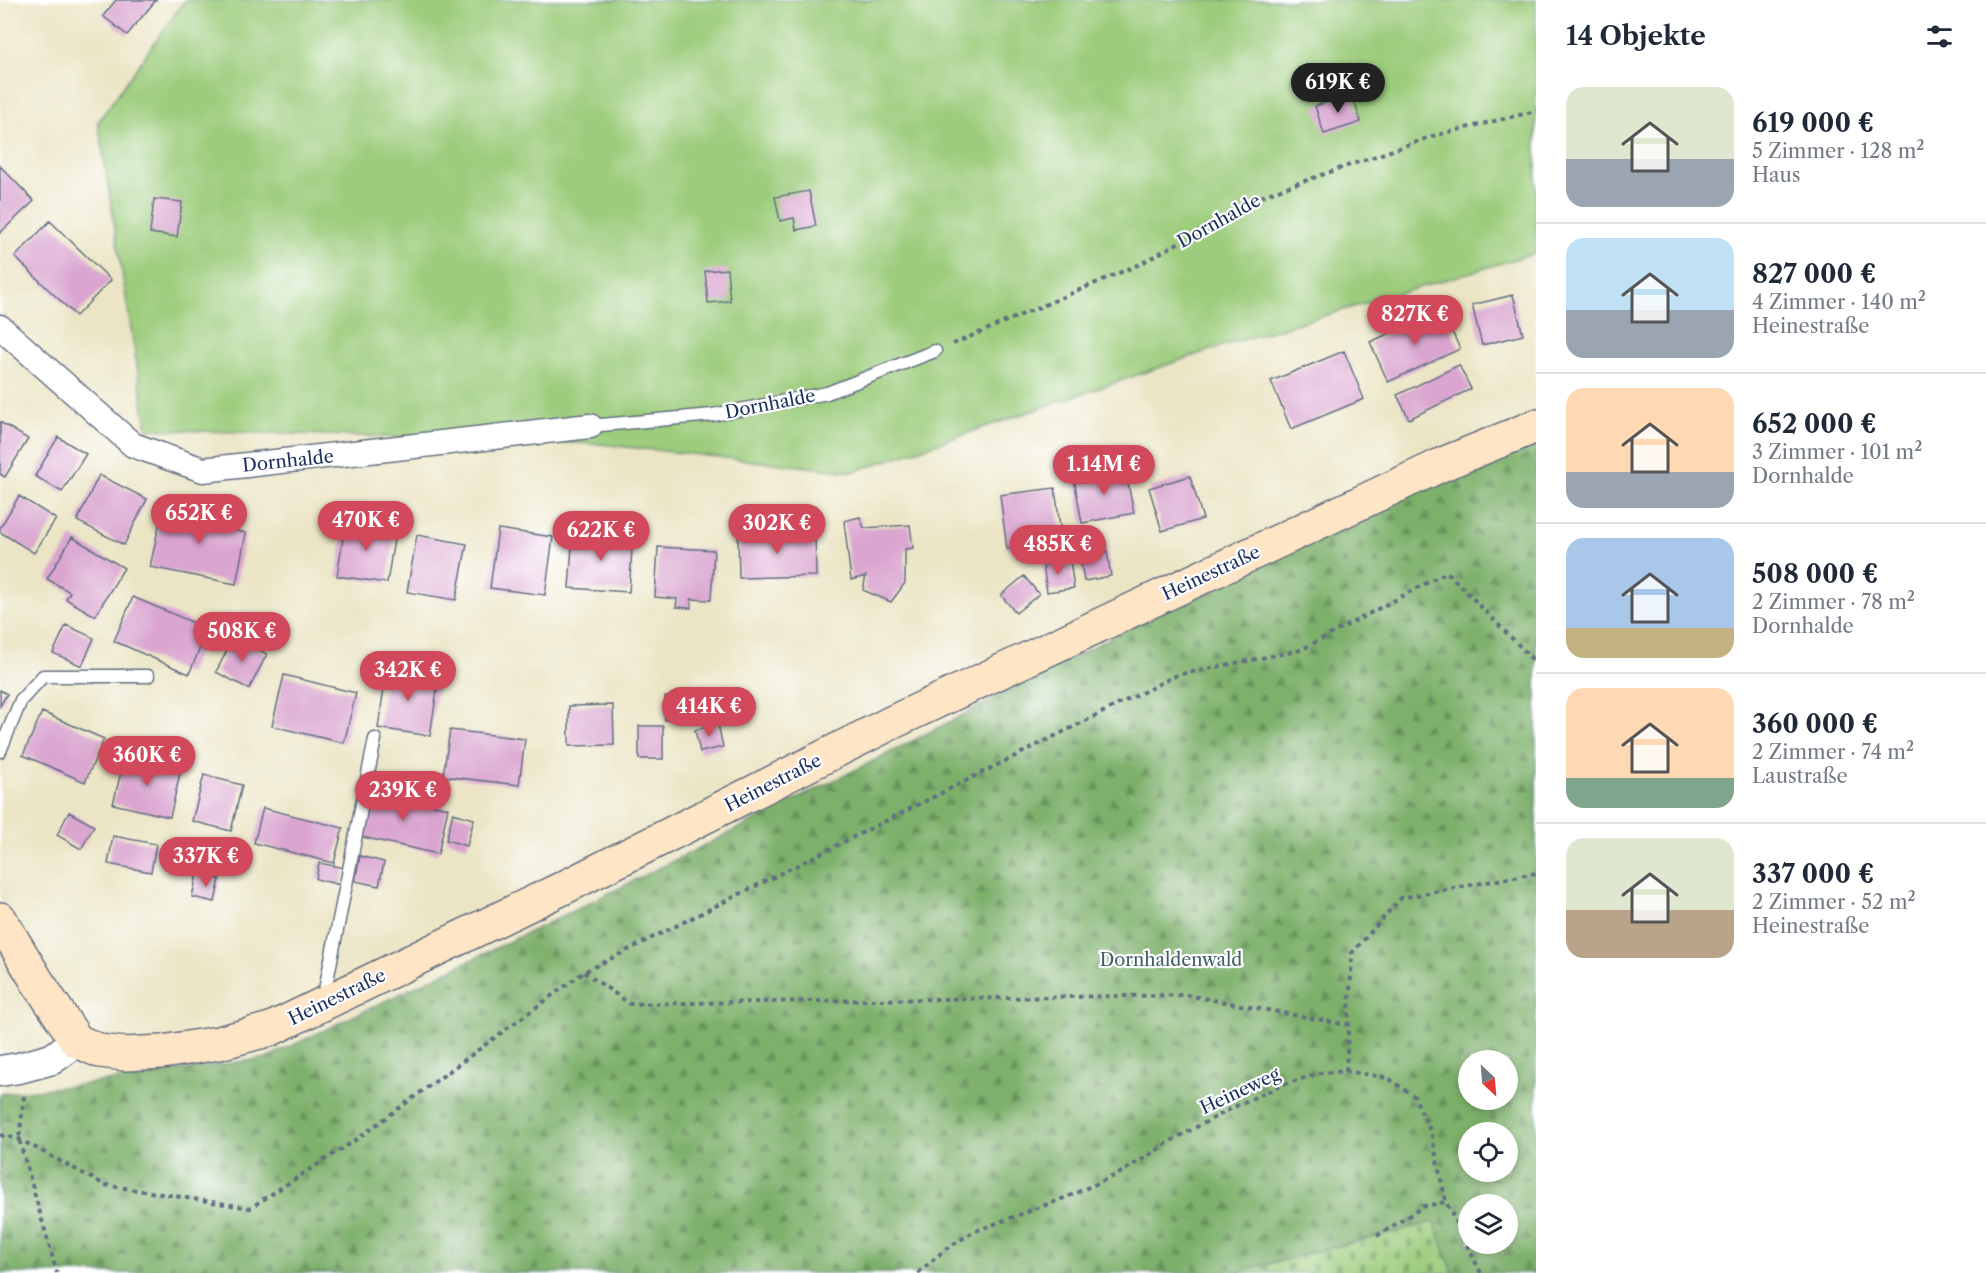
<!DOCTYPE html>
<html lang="de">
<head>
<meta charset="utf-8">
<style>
	:root { --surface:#fff; --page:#f2f2f3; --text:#1f2937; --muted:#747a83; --line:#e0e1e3; --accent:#d1495b }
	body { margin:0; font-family:"Libre Caslon Text",serif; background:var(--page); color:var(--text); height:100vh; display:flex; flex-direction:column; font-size:22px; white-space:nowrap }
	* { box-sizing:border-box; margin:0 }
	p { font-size:20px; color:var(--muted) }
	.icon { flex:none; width:33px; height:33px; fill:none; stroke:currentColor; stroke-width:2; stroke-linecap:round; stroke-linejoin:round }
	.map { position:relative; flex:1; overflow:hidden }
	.drawer { display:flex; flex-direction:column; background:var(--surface); width:450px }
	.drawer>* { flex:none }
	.needle { width:39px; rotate:154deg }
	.fabs { position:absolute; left:1458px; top:1050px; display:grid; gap:12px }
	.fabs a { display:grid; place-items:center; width:60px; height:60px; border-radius:50%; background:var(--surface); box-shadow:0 3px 9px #0003; font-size:30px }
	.price { position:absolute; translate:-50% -51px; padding:0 14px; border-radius:21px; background:var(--accent); color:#fff; font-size:20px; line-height:39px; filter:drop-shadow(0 2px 3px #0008) }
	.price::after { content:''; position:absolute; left:50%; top:36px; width:18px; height:14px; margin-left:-9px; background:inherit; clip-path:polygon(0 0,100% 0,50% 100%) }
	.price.current { background:#222; color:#fff }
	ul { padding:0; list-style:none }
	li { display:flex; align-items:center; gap:18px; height:150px; padding:0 30px }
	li+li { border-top:2px solid var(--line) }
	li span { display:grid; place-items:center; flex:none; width:168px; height:120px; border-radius:18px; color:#555 }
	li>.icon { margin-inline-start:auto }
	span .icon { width:72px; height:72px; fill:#fffc; stroke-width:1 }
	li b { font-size:26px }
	h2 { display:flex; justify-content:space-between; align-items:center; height:72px; padding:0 30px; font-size:26px }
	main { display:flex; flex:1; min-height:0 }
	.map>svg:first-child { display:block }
</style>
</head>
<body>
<main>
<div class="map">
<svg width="1536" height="1273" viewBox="0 0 1536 1273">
	<defs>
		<pattern id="forest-firs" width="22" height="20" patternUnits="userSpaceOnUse" patternTransform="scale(1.5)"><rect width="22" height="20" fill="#7db06b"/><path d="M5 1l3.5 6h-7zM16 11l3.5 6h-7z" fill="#66905b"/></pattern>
		<pattern id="cemetery-stones" width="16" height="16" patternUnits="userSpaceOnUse" patternTransform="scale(1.5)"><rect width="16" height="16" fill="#9ccc7b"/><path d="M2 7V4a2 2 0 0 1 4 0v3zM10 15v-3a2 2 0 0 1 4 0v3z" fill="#7ea668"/></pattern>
	</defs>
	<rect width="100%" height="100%" fill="#fff"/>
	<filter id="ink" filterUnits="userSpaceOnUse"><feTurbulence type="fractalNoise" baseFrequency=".0167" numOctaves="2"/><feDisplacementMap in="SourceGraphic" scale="12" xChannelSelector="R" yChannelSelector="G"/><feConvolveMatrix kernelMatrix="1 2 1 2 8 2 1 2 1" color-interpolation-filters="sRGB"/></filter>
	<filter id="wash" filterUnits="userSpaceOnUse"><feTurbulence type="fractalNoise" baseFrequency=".008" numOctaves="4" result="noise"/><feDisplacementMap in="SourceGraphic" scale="24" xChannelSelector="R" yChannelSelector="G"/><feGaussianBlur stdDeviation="1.35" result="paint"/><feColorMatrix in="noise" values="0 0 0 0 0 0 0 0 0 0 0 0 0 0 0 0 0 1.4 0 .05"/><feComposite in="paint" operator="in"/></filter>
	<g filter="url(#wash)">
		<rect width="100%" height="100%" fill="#ebe5c5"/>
		<path fill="#9ccc7b" stroke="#5c7e6c" stroke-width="1.5" d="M185,0H1536V253L1228,344L853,472L599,444L147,429L98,122Z"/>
		<path fill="url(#forest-firs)" stroke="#4c7064" stroke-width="1.5" fill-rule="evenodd" d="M1536,426V1273H1453L1434,1222L1232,1273H0V1094L79,1085L266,1058L571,912L901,747L1443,464ZM1468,1060H1508V1100H1468ZM1468,1132H1508V1172H1468ZM1468,1204H1508V1244H1468Z"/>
		<path fill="url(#cemetery-stones)" stroke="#5c7e6c" stroke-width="1.5" d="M1434,1222L1453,1273H1232Z"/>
		<g id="blocks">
			<path fill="#daa6d0" d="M116,0H156L127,35L103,16Z
				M1352,94L1361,122L1324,134L1315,106Z
				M0,166L34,201L0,233Z
				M809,191L816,226L796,230L794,218L780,221L775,197Z
				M154,199L182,202L177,237L150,233Z
				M50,221L111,280L76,316L15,257Z
				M727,269L730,301L708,303L705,271Z
				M1513,295L1523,335L1482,345L1472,305Z
				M1442,310L1460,349L1388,382L1370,342Z
				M1344,351L1364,399L1291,429L1271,381Z
				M1459,365L1471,389L1409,419L1397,395Z
				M0,422L28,439L5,477L0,474Z
				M58,437L86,454L62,492L35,476Z
				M1125,469L1134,513L1082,523L1074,479Z
				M99,475L147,499L124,545L77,521Z
				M1190,476L1203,519L1162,531L1149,488Z
				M1055,488L1062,542L1007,549L1000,495Z
				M19,496L56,519L34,553L0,532V528Z
				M210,503L222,509L226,519L227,529L246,533L236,584L150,567L161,516L185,520L189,509Z
				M860,517L864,528L910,525L913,548L905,549V583L891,602L863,590L866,576L851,580L844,521Z
				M346,520L396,527L387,583L337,576Z
				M498,529L553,537L545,595L490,588Z
				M573,532L633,536L629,592L569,588Z
				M815,532L816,576L739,578L738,534Z
				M417,535L467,544L456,600L407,592Z
				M72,537L124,568L95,616L66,599L70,592L47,579Z
				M1105,540L1111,576L1084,581L1078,545Z
				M658,547L714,550L711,600L691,599V608L676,607L677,599L655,597Z
				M1070,561L1074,588L1047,592L1043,565Z
				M1024,576L1039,594L1016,613L1001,595Z
				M133,597L208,629L189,674L114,641Z
				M66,625L94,638L82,666L53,653Z
				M234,637L267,654L249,689L216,672Z
				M387,668L439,677L430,736L378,728Z
				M284,675L356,693L344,743L272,726Z
				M0,690L7,694L0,706Z
				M665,697H688L689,719L665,720Z
				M613,705L614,745L569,746V706Z
				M42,712L104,739L85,782L23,755Z
				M718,724L723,747L700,752L695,730Z
				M639,726H663V759H639Z
				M450,730L525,739L519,785L443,776Z
				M125,756L181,769L170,817L113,804Z
				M204,775L242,785L231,831L192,821Z
				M368,791L448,808L438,854L358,836Z
				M263,808L343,828L334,863L254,843Z
				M69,812L94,826L81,849L57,835Z
				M453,813L474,819L467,846L446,840Z
				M113,836L156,844L151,872L108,864Z
				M360,856L384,862L379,886L355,881Z
				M319,863L345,868L341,885L316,879Z
				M197,874L220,879L215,902L192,897Z"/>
		</g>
	</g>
	<g filter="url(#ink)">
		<use href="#blocks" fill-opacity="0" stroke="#646f82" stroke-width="1.5"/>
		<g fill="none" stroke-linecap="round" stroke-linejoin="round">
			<g stroke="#646f82" stroke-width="15">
				<path id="service" d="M590,426L713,415L827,393L935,351
					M0,751L21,700L43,676H148
					M323,1000L375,739"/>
			</g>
			<g stroke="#646f82" stroke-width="27">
				<path id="minor" d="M0,327L133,445L203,470L590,426"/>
			</g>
			<g stroke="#646f82" stroke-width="33">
				<path id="tertiary" d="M0,1071L19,1068L52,1059L77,1041"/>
			</g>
			<g stroke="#646f82" stroke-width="36">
				<path id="secondary" d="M0,919L37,981L77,1041L100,1051L125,1054L162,1052L219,1043L271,1029L563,888L893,722L1443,464L1536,426"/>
			</g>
			<path stroke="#646f82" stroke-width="4" stroke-dasharray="4.5 4.5" stroke-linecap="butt" d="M953,344L1140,264L1267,194L1433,136L1536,111
				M584,972L630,1004L1186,995L1348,1025
				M1346,1071L1352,953L1401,898L1536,873
				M24,1096L19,1139L57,1273
				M0,1135L19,1139L105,1185L250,1208L357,1139L584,972L1177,675L1301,650L1447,572L1536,663
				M1377,1236L1424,1206L1446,1202
				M918,1273L946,1249L973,1232L1067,1197L1120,1173L1176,1138L1238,1105L1282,1085L1320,1073L1346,1071L1388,1078L1414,1096L1431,1132L1446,1202L1481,1273"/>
			<use href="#service" stroke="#fff" stroke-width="12"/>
			<use href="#minor" stroke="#fff" stroke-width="24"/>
			<use href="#tertiary" stroke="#fff" stroke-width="30"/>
			<use href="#secondary" stroke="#fee5c5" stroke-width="33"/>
		</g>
	</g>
	<g text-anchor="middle" stroke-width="4.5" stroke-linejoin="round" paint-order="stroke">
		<g font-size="18" fill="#1b2f5e" stroke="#fff">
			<text transform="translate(1219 221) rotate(-29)" y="6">Dornhalde</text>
			<text transform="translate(770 404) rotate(-11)" y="6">Dornhalde</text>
			<text transform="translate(288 461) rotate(-6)" y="6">Dornhalde</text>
			<text transform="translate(1211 573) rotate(-25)" y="6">Heinestraße</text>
			<text transform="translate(773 783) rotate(-27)" y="6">Heinestraße</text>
			<text transform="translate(337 997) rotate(-26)" y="6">Heinestraße</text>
			<text transform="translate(1240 1091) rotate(-25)" y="6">Heineweg</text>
		</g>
		<g font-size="18" fill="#425e67" stroke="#fff">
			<text x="1171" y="966">Dornhaldenwald</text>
		</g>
	</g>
</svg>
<div class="fabs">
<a><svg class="needle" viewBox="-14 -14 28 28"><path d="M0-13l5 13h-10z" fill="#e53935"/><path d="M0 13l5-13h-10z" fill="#747a83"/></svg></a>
<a><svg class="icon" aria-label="locate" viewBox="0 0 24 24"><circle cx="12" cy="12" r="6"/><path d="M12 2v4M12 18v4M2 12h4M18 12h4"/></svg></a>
<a><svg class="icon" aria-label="layers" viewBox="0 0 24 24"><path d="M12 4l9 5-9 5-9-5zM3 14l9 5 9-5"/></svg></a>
</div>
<b class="price current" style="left:1338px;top:114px">619K €</b>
<b class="price" style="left:1415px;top:346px">827K €</b>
<b class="price" style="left:1104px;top:496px">1.14M €</b>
<b class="price" style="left:199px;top:545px">652K €</b>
<b class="price" style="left:366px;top:552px">470K €</b>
<b class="price" style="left:777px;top:555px">302K €</b>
<b class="price" style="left:601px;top:562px">622K €</b>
<b class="price" style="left:1058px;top:576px">485K €</b>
<b class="price" style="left:242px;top:663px">508K €</b>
<b class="price" style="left:408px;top:702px">342K €</b>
<b class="price" style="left:709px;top:738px">414K €</b>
<b class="price" style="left:147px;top:787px">360K €</b>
<b class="price" style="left:403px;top:822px">239K €</b>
<b class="price" style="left:206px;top:888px">337K €</b>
</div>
<section class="drawer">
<h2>14 Objekte<svg class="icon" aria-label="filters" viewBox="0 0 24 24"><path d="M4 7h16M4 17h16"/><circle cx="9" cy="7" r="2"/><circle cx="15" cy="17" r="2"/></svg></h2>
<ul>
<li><span style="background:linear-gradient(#dfe7d0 60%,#9aa5b1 0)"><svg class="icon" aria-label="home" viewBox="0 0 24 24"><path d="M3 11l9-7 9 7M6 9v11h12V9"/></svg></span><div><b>619 000 €</b><p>5 Zimmer · 128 m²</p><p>Haus</p></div></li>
<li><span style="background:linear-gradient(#bfe0f5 60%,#9aa5b1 0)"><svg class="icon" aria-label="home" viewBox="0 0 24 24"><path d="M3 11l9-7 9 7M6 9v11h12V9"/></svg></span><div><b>827 000 €</b><p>4 Zimmer · 140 m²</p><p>Heinestraße</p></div></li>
<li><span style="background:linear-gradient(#ffd9b3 70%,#9aa5b1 0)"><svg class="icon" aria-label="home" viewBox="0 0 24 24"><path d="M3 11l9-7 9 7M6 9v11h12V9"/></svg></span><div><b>652 000 €</b><p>3 Zimmer · 101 m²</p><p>Dornhalde</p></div></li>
<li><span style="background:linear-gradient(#a9c7e8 75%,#c2b280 0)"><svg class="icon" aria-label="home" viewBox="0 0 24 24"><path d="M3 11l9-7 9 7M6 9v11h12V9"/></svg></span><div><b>508 000 €</b><p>2 Zimmer · 78 m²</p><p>Dornhalde</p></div></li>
<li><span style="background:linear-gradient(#ffd9b3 75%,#7fa58c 0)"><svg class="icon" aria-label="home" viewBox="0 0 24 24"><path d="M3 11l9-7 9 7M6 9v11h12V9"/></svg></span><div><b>360 000 €</b><p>2 Zimmer · 74 m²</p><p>Laustraße</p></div></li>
<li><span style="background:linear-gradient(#dfe7d0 60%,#b9a48a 0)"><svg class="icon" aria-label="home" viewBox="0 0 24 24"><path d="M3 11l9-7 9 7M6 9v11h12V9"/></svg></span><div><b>337 000 €</b><p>2 Zimmer · 52 m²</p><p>Heinestraße</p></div></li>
</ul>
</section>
</main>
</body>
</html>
